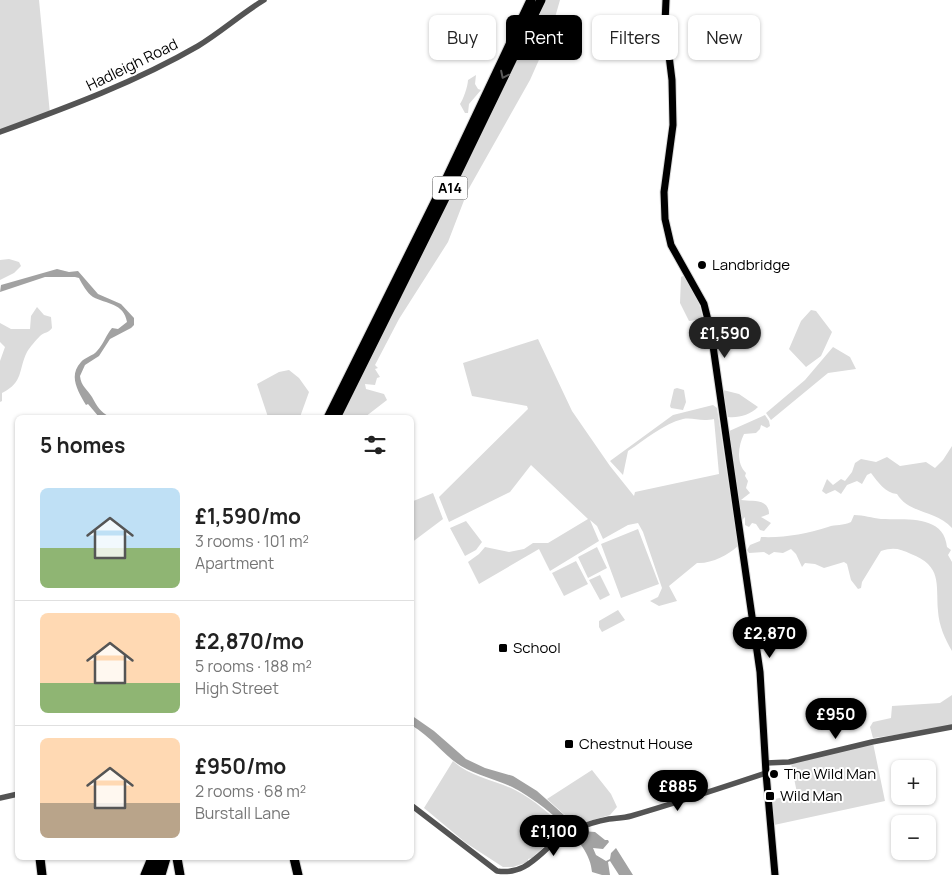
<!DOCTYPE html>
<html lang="en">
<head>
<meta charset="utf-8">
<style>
	:root { --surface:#fff; --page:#f2f2f2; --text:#222; --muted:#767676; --line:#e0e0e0; --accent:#000 }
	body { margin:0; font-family:Manrope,sans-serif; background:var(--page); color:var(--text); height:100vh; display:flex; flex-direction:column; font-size:19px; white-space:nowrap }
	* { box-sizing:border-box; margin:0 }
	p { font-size:16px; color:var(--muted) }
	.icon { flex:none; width:28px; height:28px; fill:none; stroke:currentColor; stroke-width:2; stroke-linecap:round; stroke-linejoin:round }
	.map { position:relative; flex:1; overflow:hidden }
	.panel { position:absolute; left:15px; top:415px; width:399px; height:445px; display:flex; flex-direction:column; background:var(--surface); border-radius:8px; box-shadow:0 1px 4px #0004 }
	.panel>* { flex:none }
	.banner { position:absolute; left:429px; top:15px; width:448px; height:45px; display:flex; gap:10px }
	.fabs { position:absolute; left:891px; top:760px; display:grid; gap:10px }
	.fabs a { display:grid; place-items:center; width:45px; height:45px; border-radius:8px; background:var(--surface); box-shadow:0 1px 4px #0004; font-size:25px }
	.price { position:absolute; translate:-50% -42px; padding:0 11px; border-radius:18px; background:var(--accent); color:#fff; font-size:16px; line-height:32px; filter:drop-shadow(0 1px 2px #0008) }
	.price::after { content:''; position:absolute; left:50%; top:30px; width:15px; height:11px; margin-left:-8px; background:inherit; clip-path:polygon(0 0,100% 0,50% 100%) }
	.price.selected { background:#222; color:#fff }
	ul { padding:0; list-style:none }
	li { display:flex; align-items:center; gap:15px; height:125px; padding:0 25px }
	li+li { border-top:1px solid var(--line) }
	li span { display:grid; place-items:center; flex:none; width:140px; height:100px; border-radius:8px; color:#555 }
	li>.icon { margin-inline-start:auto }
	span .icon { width:60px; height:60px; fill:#fffc; stroke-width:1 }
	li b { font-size:21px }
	h2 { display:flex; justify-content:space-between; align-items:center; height:60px; padding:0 25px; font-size:21px }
	.pill { padding:0 18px; border-radius:8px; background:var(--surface); box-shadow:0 1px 4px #0004; font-size:18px; line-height:45px }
	.pill.selected { background:var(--accent); color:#fff }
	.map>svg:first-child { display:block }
</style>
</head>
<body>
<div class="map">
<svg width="952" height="875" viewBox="0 0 952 875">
	<rect width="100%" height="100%" fill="#fff"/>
	<path fill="#dbdbdb" d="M0,0H39L50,114L0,132Z
		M544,0H560L550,35L530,80L468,190L448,242L399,319L375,365L378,368L375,369L380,377L377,378L375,385L365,384L366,389L384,394L387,400L365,417L339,418Z
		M476,75L475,84L478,89L481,90L469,104L468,113H465L460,104C463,100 468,86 468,80Z
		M9,259L19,262L21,266L14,273L0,280V260Z
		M685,275L698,299L703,319L689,321L680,303L681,277Z
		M37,307L44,315L51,317L52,328C49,333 44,332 40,336C36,340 30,347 27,352C18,370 24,382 2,393V401L0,402V361L5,347L0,342V323L11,329H30L31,316Z
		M811,310L816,311L832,332L821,356L806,367L789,349L801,321Z
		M538,339L572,411L610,466L634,496L635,492L719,474L714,419C700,422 693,417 683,419C663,424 645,440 628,451L623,475L610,461L673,415L713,405L717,408L738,546C728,555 711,564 697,563L669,586L677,601L659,606L650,601L658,597L662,588L643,532L638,523L628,525L603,539L597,526L590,520L599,541L550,571L539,549L479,584L468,562L479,554L485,547L509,552L524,549L533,543H548L588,519L531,465L510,492L449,522L439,497L528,409L527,406L472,396L463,363Z
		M833,347L850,357L856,369L828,373L771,420L766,413L805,380Z
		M289,370L299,378L309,392L300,417H268L257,384L279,372Z
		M677,388L684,390L686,402L683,410L671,408L670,406L674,389Z
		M723,390L739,394L758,407C750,415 739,418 728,417Z
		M765,415L769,421L770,426L767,428L761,425L760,429L756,433L744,434C738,446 736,463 746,473L745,476L748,481L746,488L750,493L741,500C750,502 769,497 769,514L761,517L771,523L764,531L760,530L756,524L752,523L749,527L745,525V517L741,521L727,432Z
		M952,446V528C936,510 909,514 897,494C885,493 878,482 871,473L867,475L862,484L857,481L847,485L841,494L835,490L826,494L822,491L827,479L833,485L841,479L845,481L852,472L855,463L861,459L876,462L887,457L900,466L926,462L935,468L943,460Z
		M433,493L443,519L411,543V502Z
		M854,515C864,515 872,518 881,519C905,520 944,514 947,547L951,550L948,555L952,562V651C945,639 939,626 938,611C936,583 942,566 911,554C900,549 894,547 881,551L862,582L861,588L858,589L851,580L847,564L844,562L824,568L815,564L805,563L802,567L796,554L791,549L783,553L774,552L769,555L764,552L749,553L747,550L750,545L760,541L761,537C784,538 806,534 828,527C836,524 843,526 851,522Z
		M466,521L482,542L476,550L465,556L450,528Z
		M638,529L659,584L621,598L601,544Z
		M597,547L607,568L588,578L578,557Z
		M576,561L588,584L564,596L552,573Z
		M600,575L610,595L600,600L589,580Z
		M618,610L625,620L602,632L599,627V621Z
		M952,695V727L873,738L870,727L873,722L891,718L892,706L940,703Z
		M873,743L885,801L774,825L772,800L797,793L791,763Z
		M453,761C470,777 495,780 515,790C535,800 551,816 568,830L549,842L532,858L528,859V862L513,867H503L466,843L424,808Z
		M592,770L611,794L617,807L610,815L576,825L547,799Z"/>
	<path fill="#a2a2a2" d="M57,269L69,272L78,271L98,294L121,304L134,318V325L131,328L110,339L99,356L85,365L80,376C81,386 87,389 92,397C97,406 100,412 110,417H99L88,404L86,405C78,391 68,376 81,362C85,357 93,356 97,351C103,345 106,335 112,328L118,329L127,322C124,303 106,304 93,297C87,293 82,284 79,278L75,277H45L0,292L1,285Z
		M411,715L434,731L466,759L485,768L513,776L537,791L582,831L595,832L605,840H608L609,842L603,849L593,848L596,855L606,861L610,859L611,853L616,848L633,875H619L610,861L608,862L610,875H602L592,872C591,840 537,799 510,786C494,779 477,775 461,766C444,756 432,737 411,725Z"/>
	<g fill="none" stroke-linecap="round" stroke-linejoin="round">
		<g stroke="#dbdbdb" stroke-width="9">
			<path id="major" d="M666,0L665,23L672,80L673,125L664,192L665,219L671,245L704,304L711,332L760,672L766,773L775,875"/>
		</g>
		<g stroke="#dbdbdb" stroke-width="11">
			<path id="highway" d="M328,418L446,180L531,0
				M336,418L452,184L541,0
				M40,858L42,875
				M177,858L180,875
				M294,858L298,875
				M145,875L152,858
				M153,875L158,858
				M161,875L166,858"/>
		</g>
		<path stroke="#545454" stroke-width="5.5" d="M0,132C68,107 136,82 198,46C221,32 241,14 264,0
			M766,763L789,762L872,742L952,727
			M0,798L18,794
			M411,805L497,871C522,875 535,859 550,846C567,831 587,823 609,819C616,818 624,818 631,816C676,803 721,788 766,773"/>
		<use href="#major" stroke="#000" stroke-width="7"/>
		<use href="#highway" stroke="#000" stroke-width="9"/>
	</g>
	<defs><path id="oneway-chevron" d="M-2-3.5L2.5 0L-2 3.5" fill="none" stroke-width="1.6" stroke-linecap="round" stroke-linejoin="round" transform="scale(1.25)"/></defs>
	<use stroke="#595959" href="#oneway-chevron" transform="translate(504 75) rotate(116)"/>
	<g fill="#000" stroke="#fff" stroke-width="2">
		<circle cx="702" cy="265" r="5"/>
		<rect x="498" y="643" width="10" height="10" rx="2.5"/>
		<rect x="564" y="739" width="10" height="10" rx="2.5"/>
		<circle cx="774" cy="774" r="5"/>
		<rect x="765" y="791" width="10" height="10" rx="2.5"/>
	</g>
	<g text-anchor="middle" stroke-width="4" stroke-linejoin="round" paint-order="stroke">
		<rect fill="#fff" stroke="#4c4c4c" stroke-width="1" x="432.5" y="176.5" width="35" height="23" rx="4"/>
		<g font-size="14" font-weight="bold" fill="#000">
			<text x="450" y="193">A14</text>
		</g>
		<g font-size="15" fill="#000" stroke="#fff">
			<text transform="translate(132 65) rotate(-26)" y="5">Hadleigh Road</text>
		</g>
		<g font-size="15" fill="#000" stroke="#fff" text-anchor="start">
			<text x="712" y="270">Landbridge</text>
			<text x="513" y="653">School</text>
			<text x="579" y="749">Chestnut House</text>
			<text x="784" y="779">The Wild Man</text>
			<text x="780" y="801">Wild Man</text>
		</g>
	</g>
</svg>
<div class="fabs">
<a>+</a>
<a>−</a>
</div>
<b class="price selected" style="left:725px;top:359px">£1,590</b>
<b class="price" style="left:770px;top:659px">£2,870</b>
<b class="price" style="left:836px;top:740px">£950</b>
<b class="price" style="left:678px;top:812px">£885</b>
<b class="price" style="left:554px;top:857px">£1,100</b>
<div class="banner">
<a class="pill">Buy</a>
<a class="pill selected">Rent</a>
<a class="pill">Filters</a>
<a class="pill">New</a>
</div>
<section class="panel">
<h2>5 homes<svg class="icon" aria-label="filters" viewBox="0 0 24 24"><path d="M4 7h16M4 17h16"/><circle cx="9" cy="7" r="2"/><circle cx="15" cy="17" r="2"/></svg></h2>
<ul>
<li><span style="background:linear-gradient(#bfe0f5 60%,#8fb573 0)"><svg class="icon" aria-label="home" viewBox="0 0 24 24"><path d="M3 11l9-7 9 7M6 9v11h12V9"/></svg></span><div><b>£1,590/mo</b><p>3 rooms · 101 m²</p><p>Apartment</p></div></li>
<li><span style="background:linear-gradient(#ffd9b3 70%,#8fb573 0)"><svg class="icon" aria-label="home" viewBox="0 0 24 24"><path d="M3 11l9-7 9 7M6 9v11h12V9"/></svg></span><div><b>£2,870/mo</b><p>5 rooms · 188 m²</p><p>High Street</p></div></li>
<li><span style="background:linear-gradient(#ffd9b3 65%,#b9a48a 0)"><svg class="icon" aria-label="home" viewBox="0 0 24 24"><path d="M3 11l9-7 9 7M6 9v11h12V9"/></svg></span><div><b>£950/mo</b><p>2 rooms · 68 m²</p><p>Burstall Lane</p></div></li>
</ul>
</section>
</div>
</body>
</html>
